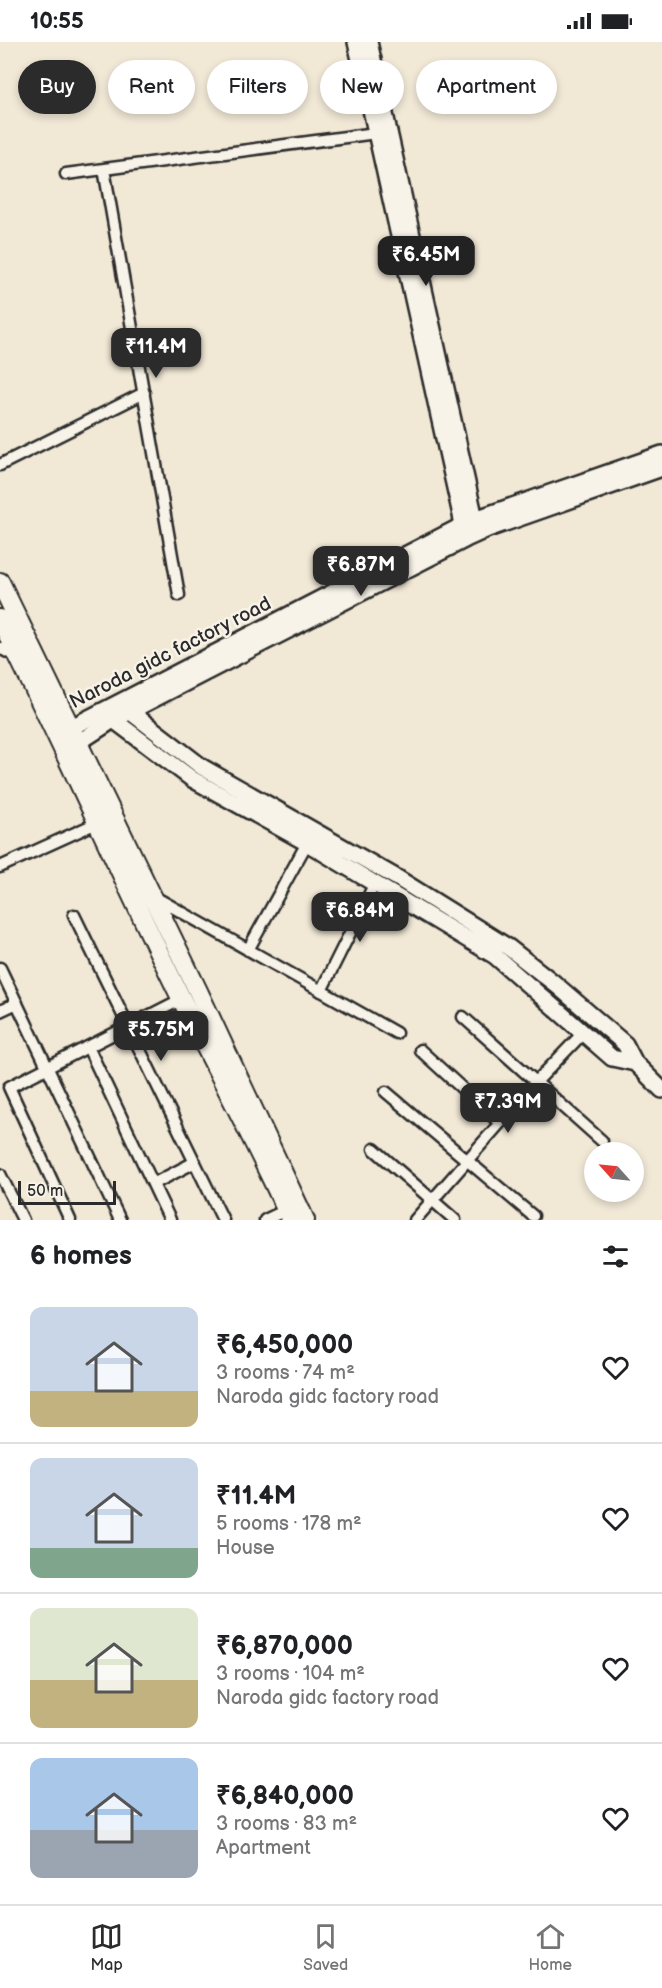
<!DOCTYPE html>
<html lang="en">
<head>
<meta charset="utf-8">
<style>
	:root { --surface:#fff; --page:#f6f6f6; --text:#202124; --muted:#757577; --line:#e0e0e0; --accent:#2b2b2b }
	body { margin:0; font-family:"Balsamiq Sans",sans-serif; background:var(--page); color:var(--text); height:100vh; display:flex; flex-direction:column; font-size:22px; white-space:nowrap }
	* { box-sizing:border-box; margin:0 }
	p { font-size:20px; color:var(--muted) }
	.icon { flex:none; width:33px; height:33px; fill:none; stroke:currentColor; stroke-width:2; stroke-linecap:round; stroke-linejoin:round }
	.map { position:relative; height:1178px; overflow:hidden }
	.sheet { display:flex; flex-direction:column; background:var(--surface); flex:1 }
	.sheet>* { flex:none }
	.guide { position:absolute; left:18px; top:18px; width:627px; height:54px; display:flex; gap:12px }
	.needle { width:39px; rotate:297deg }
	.buttons { position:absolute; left:584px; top:1100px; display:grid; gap:12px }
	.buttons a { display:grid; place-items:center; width:60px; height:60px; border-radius:50%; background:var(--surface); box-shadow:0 3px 9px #0003; font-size:30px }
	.scale { position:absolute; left:18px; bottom:15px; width:98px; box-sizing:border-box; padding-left:6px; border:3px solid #2b2b2b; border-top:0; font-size:16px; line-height:21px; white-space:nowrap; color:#2b2b2b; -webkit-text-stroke:4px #f7f3e8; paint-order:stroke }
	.price { position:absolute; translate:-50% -51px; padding:0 14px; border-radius:12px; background:var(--accent); color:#fff; font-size:20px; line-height:39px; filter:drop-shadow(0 2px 3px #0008) }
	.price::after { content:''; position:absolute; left:50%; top:36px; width:18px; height:14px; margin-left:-9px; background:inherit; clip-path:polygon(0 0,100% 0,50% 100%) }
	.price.on { background:#222; color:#fff }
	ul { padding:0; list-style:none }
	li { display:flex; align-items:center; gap:18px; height:150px; padding:0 30px }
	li+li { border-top:2px solid var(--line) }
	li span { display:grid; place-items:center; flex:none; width:168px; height:120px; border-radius:12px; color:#555 }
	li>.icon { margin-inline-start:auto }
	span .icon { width:72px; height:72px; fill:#fffc; stroke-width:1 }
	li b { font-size:26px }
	h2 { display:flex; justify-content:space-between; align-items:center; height:72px; padding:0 30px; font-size:26px }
	.chip { padding:0 21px; border-radius:27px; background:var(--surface); box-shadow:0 3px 9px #0003; font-size:21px; line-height:54px }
	.chip.on { background:var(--accent); color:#fff }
	.status { display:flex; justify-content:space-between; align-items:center; height:42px; padding:0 30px; background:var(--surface); direction:ltr }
	.status svg { height:16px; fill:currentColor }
	.tabs { display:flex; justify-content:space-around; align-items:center; height:84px; border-top:2px solid var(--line); background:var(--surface); font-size:16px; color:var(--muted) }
	.tabs a { display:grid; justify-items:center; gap:3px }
	.tabs .on { color:var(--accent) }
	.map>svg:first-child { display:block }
</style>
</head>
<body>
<div class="status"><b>10:55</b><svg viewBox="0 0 49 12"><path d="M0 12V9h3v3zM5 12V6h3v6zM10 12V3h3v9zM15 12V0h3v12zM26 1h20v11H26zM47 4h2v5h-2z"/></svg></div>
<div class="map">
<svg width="662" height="1178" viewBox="0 0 662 1178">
	<rect width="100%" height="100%" fill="#f1e8d6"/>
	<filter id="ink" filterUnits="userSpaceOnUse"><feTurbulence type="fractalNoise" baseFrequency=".0167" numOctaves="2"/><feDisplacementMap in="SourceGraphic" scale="12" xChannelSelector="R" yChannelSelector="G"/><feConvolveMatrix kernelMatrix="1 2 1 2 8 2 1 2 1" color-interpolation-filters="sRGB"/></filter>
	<g filter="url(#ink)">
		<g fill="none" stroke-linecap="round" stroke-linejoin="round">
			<g stroke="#2b2b2b" stroke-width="15">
				<path id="street" d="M104,127L179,553
					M66,132L376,91
					M0,423L144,351
					M0,606L17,615
					M0,825L99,780
					M153,854L396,991
					M74,873L223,1178
					M248,908L307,801
					M0,926L120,1178
					M321,949L375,841
					M0,969L17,961
					M463,975L602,1099
					M88,1005L170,1178
					M420,1008L500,1081
					M386,1050L533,1174
					M374,1107L455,1178
					M0,1132L23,1178
					M153,1142L195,1120
					M70,1178L9,1045L182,957
					M265,1178L286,1168
					M415,1178L536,1040L584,990"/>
			</g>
			<g stroke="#2b2b2b" stroke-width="20">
				<path id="secondary" d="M356,0L465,491
					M369,0L477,486
					M119,661L202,725L399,837L508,905L554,941L625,1002L635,1021L662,1048
					M107,673L192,737L307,801L495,914L612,1016L635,1021
					M62,690L475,477L662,412
					M70,706L113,678L466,497L488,487L662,426"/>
			</g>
			<g stroke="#2b2b2b" stroke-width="22">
				<path id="primary" d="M0,540L198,949L305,1178
					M0,577C63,703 120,832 182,958C218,1031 257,1103 291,1178"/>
			</g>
			<use href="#street" stroke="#f7f3e8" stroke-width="10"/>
			<use href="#secondary" stroke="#f7f3e8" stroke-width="15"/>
			<use href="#primary" stroke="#f7f3e8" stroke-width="18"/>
		</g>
	</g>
	<g text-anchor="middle" stroke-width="5" stroke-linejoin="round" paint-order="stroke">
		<g font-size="20" fill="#2b2b2b" stroke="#f7f3e8">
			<text transform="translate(170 610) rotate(-27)" y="7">Naroda gidc factory road</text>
		</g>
	</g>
</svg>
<div class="buttons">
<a><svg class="needle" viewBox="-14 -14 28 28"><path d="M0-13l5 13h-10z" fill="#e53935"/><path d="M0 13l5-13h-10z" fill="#757577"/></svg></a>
</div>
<div class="scale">50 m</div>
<b class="price on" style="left:426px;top:245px">₹6.45M</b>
<b class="price" style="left:156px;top:337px">₹11.4M</b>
<b class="price" style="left:361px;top:555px">₹6.87M</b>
<b class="price" style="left:360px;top:901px">₹6.84M</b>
<b class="price" style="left:161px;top:1020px">₹5.75M</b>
<b class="price" style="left:508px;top:1092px">₹7.39M</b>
<div class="guide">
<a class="chip on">Buy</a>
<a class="chip">Rent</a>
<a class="chip">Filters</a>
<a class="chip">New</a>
<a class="chip">Apartment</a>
</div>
</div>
<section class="sheet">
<h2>6 homes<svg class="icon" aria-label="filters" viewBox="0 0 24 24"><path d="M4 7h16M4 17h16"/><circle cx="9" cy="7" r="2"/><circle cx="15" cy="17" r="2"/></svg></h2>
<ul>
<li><span style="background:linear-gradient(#c9d6e8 70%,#c2b280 0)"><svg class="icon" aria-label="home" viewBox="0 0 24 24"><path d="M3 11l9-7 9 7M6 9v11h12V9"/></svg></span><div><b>₹6,450,000</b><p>3 rooms · 74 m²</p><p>Naroda gidc factory road</p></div><svg class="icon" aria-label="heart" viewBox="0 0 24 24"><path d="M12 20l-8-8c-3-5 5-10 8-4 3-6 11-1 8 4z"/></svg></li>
<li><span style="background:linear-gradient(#c9d6e8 75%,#7fa58c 0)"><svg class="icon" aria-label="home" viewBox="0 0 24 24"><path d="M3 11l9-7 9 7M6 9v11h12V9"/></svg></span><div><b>₹11.4M</b><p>5 rooms · 178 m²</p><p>House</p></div><svg class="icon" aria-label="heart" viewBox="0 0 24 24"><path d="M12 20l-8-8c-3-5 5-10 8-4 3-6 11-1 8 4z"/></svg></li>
<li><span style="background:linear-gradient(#dfe7d0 60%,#c2b280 0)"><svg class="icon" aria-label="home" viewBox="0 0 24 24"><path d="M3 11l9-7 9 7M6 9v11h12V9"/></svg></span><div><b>₹6,870,000</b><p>3 rooms · 104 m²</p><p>Naroda gidc factory road</p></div><svg class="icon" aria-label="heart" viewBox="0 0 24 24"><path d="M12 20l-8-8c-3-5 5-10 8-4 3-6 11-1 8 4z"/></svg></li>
<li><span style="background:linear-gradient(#a9c7e8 60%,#9aa5b1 0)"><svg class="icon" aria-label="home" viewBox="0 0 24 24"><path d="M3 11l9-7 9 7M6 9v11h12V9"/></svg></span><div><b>₹6,840,000</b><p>3 rooms · 83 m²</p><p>Apartment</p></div><svg class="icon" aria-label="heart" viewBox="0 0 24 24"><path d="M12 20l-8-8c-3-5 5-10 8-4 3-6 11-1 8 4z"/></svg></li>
</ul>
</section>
<nav class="tabs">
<a class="on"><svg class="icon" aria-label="map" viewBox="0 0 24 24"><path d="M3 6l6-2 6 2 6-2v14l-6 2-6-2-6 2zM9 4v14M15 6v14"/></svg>Map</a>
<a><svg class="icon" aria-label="saved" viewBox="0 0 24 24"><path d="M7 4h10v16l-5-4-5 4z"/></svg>Saved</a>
<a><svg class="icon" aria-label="home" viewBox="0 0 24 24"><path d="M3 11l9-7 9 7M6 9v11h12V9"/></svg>Home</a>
</nav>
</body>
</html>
